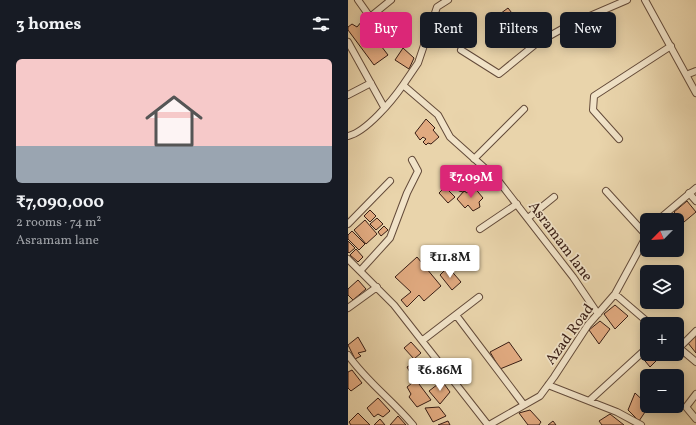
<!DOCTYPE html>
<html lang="en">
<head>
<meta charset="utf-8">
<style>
	:root { --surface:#171b24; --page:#20242c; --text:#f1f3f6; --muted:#9ea1a6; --line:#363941; --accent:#db2777 }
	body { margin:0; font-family:Vollkorn,serif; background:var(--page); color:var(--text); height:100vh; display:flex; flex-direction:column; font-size:15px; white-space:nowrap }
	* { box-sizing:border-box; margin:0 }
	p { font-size:13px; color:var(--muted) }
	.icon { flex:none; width:22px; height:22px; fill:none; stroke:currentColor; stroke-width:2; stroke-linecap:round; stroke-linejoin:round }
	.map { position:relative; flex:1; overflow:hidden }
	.panel { display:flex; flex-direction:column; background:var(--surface); width:348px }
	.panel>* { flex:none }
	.hud { position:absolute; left:12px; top:12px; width:276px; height:36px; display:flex; gap:8px }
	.needle { width:26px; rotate:246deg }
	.tools { position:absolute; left:292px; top:213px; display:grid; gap:8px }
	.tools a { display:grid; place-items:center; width:44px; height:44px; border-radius:6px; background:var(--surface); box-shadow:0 2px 10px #0003; font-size:20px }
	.price { position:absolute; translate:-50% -34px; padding:0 9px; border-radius:4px; background:#fff; color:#222; font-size:13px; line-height:26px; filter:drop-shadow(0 1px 2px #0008) }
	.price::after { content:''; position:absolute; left:50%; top:24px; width:12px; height:9px; margin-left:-6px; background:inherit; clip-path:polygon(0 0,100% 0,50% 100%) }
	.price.selected { background:var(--accent); color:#fff }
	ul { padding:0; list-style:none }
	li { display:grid; align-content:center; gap:8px; height:212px; padding:0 16px }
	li+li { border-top:1px solid var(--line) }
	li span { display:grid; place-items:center; height:124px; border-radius:6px; color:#555 }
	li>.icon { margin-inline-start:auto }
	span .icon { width:72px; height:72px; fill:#fffc; stroke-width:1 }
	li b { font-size:17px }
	h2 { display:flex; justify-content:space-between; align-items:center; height:48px; padding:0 16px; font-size:17px }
	.tag { padding:0 14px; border-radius:6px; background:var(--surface); box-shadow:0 2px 10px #0003; font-size:14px; line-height:36px }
	.tag.selected { background:var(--accent); color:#fff }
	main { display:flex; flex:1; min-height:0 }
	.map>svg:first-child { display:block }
</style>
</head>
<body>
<main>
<section class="panel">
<h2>3 homes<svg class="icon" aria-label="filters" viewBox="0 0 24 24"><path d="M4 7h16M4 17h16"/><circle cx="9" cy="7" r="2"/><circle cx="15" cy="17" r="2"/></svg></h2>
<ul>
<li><span style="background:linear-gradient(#f6c9c9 70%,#9aa5b1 0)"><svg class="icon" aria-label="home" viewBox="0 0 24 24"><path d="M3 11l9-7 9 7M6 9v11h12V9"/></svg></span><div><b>₹7,090,000</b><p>2 rooms · 74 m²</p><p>Asramam lane</p></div></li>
</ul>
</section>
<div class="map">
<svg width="348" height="425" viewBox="0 0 348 425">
	<rect width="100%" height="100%" fill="#e9d4ab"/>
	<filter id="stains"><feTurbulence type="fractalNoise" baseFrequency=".005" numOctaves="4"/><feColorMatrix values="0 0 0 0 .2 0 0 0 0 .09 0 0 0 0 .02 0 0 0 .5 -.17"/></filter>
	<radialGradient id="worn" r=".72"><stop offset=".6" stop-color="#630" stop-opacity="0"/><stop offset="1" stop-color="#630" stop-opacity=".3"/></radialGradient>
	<path fill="#e1aa80" stroke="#381d14" d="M160,8L174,26L153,39L148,30L144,31L141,22Z
		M14,21L40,55L26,65L0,30V27L4,24L9,27Z
		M55,48L66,58L61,69L47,60Z
		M78,119L87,128L85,130L91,137L83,144L80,143L78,145L75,142L78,139L75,137L72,140L67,133Z
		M123,172L129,179L122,183V189L115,192L111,191L107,188Z
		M97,187L107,197L100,203L91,193Z
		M126,187L135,198L131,202L132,207L125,211L120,205L117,208L109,199L116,191L119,193Z
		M339,201L348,212L336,222L326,212Z
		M22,210L28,216L22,222L16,216Z
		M29,218L35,224L28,230L22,224Z
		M17,220L29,234L18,244L6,230Z
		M36,226L40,230L33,236L30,232Z
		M4,231L17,244L11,250L0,239V235Z
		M0,241L7,248L1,253L0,252Z
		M8,249L15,257L10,262L2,255Z
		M69,257L93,286L76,301L71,295L59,307L53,300L63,292L47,277Z
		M100,267L113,282L104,290L92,275Z
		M10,280L18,289L5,300L0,295V289Z
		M303,302H311L305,306Z
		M267,305L280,316L267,329L256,314Z
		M252,321L262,329L251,344L241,330Z
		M348,336V353L340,343Z
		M10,337L18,351L10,353L13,356L7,359L0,345Z
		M63,342L73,353L66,359L56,348Z
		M161,342L174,360L152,369L142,352Z
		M299,350V354H312L313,356L302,367L293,356Z
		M72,360L78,368L65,378L59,367Z
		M4,370L14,383L3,391L0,388V372Z
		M68,380L83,400L69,407L61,397L63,394L59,387Z
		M94,381L102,392L92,404L81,391Z
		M287,393L301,406L291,421L280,410Z
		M30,398L42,411L35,417L30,414L26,417L19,408Z
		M91,407L98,416L85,422L77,408Z
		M182,410L193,422L191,425H180L171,413Z
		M10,413L22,425H3L1,422Z
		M262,414L276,425H254L251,421Z
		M50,416L58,425H42Z
		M32,419L37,425H26Z
		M100,421L102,425H90Z
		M205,421L208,425H200Z"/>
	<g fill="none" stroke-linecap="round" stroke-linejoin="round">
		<g stroke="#644b3a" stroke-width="8">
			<path id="street" d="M10,0L22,17L43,0
				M100,0L89,7L70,63L55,85L90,115L102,137L149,179L225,277L250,314
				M297,0L348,93
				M0,42L36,107
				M113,50L151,74L189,43L221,25L279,0
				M338,75L348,71
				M0,95L23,83
				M0,136C18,132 44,101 55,85
				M271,139L245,110L246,96L323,46
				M126,159L176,109
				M258,191L299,236
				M341,193L348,201
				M180,218L206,197
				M310,220L348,188
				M0,224L42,181
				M132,229L169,204
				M0,259L46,305L140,425
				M12,271L42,238L59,193L70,171L64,160
				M267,294L302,324
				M0,308L29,287
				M108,315L176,405
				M75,340L131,297
				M329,346L348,362
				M331,348L348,331
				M0,355C18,381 44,400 65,425
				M200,385L269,412L293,425
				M348,394L338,407L348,419
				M241,401L299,348
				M141,425L192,396L206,377L240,325L267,294L299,235"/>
		</g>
		<use href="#street" stroke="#f1e3c8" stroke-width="6"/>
	</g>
	<g text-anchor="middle" stroke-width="3.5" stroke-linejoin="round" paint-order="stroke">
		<g font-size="15" fill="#381d14" stroke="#f1e3c8">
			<text transform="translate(213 241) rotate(53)" y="5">Asramam lane</text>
			<text transform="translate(221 334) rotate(-54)" y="5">Azad Road</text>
		</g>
	</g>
	<rect width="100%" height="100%" filter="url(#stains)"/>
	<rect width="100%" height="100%" fill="url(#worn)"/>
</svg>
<div class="tools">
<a><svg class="needle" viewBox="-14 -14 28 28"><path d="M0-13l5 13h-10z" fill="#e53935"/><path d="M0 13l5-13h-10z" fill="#9ea1a6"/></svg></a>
<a><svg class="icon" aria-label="layers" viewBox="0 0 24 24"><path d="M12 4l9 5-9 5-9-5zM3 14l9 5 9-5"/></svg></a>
<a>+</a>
<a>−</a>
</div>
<b class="price selected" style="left:123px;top:199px">₹7.09M</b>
<b class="price" style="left:102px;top:279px">₹11.8M</b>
<b class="price" style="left:92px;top:392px">₹6.86M</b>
<div class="hud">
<a class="tag selected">Buy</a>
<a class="tag">Rent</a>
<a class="tag">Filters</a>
<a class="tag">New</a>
</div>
</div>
</main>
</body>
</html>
